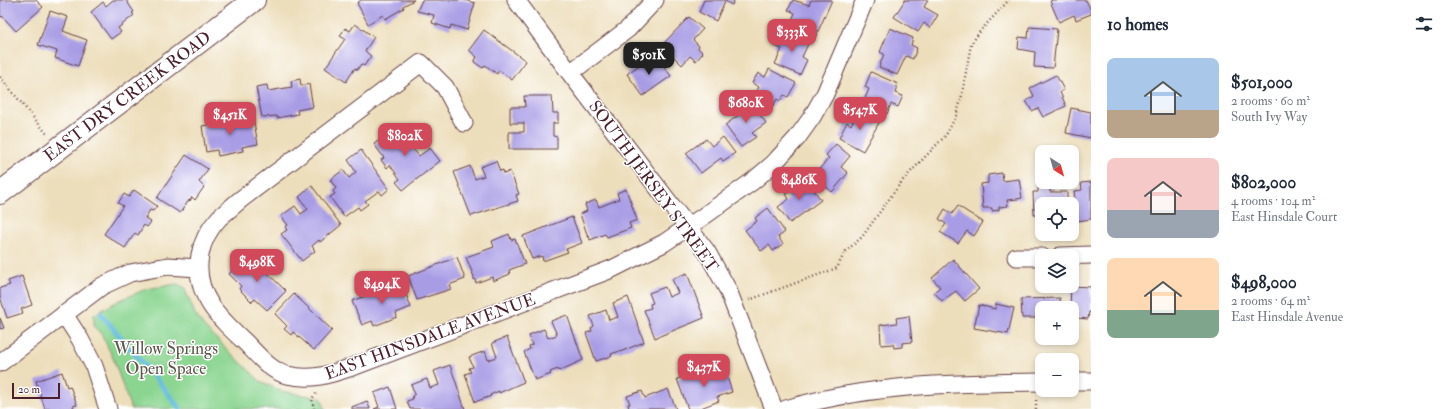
<!DOCTYPE html>
<html lang="en">
<head>
<meta charset="utf-8">
<style>
	:root { --surface:#fff; --page:#f2f2f3; --text:#1f2937; --muted:#747a83; --accent:#d1495b }
	body { margin:0; font-family:"IM FELL Double Pica",serif; background:var(--page); color:var(--text); height:100vh; display:flex; flex-direction:column; font-size:15px; white-space:nowrap }
	* { box-sizing:border-box; margin:0 }
	p { font-size:13px; color:var(--muted) }
	.icon { flex:none; width:22px; height:22px; fill:none; stroke:currentColor; stroke-width:2; stroke-linecap:round; stroke-linejoin:round }
	.map { position:relative; flex:1; overflow:hidden }
	.drawer { display:flex; flex-direction:column; background:var(--surface); width:360px }
	.drawer>* { flex:none }
	.needle { width:26px; rotate:143deg }
	.tools { position:absolute; left:1035px; top:145px; display:grid; gap:8px }
	.tools a { display:grid; place-items:center; width:44px; height:44px; border-radius:8px; background:var(--surface); box-shadow:0 2px 6px #0003; font-size:20px }
	.scale { position:absolute; left:12px; bottom:10px; width:48px; box-sizing:border-box; padding-left:4px; border:2px solid #4a1f2b; border-top:0; font-size:11px; line-height:14px; white-space:nowrap; color:#4a1f2b; -webkit-text-stroke:3px #fff; paint-order:stroke }
	.price { position:absolute; translate:-50% -34px; padding:0 9px; border-radius:8px; background:var(--accent); color:#fff; font-size:13px; line-height:26px; filter:drop-shadow(0 1px 2px #0008) }
	.price::after { content:''; position:absolute; left:50%; top:24px; width:12px; height:9px; margin-left:-6px; background:inherit; clip-path:polygon(0 0,100% 0,50% 100%) }
	.price.active { background:#222; color:#fff }
	ul { padding:0; list-style:none }
	li { display:flex; align-items:center; gap:12px; height:100px; padding:0 16px }
	li span { display:grid; place-items:center; flex:none; width:112px; height:80px; border-radius:8px; color:#555 }
	li>.icon { margin-inline-start:auto }
	span .icon { width:48px; height:48px; fill:#fffc; stroke-width:1 }
	li b { font-size:17px }
	h2 { display:flex; justify-content:space-between; align-items:center; height:48px; padding:0 16px; font-size:17px }
	main { display:flex; flex:1; min-height:0 }
	.map>svg:first-child { display:block }
</style>
</head>
<body>
<main>
<div class="map">
<svg width="1091" height="409" viewBox="0 0 1091 409">
	<rect width="100%" height="100%" fill="#fff"/>
	<filter id="ink" filterUnits="userSpaceOnUse"><feTurbulence type="fractalNoise" baseFrequency=".025" numOctaves="2"/><feDisplacementMap in="SourceGraphic" scale="8" xChannelSelector="R" yChannelSelector="G"/><feConvolveMatrix kernelMatrix="1 2 1 2 8 2 1 2 1" color-interpolation-filters="sRGB"/></filter>
	<filter id="wash" filterUnits="userSpaceOnUse"><feTurbulence type="fractalNoise" baseFrequency=".012" numOctaves="4" result="noise"/><feDisplacementMap in="SourceGraphic" scale="16" xChannelSelector="R" yChannelSelector="G"/><feGaussianBlur stdDeviation="0.9" result="paint"/><feColorMatrix in="noise" values="0 0 0 0 0 0 0 0 0 0 0 0 0 0 0 0 0 1.4 0 .05"/><feComposite in="paint" operator="in"/></filter>
	<g filter="url(#wash)">
		<rect width="100%" height="100%" fill="#eddebb"/>
		<path fill="#8bd591" stroke="#6a7a5e" d="M177,284L184,287L195,314L204,327L260,381L281,391L321,398L325,409H131L113,358L102,335L94,327V315L118,301L146,289Z"/>
		<g fill="none" stroke-linecap="round" stroke-linejoin="round">
			<path stroke="#69bde5" stroke-width="5" d="M101,314L162,386L180,409"/>
		</g>
		<g id="blocks">
			<path fill="#a89ce5" d="M0,0H20L22,1L23,0H36L43,7L16,31L2,16L0,18Z
				M113,0H126L134,12L132,13L134,15L118,28L121,32L111,39L91,12L103,2L106,6Z
				M361,0H414L403,6L404,8L385,19L383,15L368,24L357,3Z
				M422,0H464L475,3L467,30L451,25L450,29L432,23L434,15L417,11Z
				M704,0H734L732,5L725,1L716,21L699,12Z
				M793,0L809,5L811,0H832L816,36L790,24L795,13L788,10Z
				M905,0H928L924,7L938,15L930,28L924,23L918,32L894,17Z
				M1053,0H1086L1091,10V14L1076,20L1074,15L1059,22L1050,1Z
				M50,11L68,17L63,31L87,40L78,66L55,58L57,51L38,45Z
				M689,17L703,29L693,40L699,46L698,48L703,53L696,61L690,56L682,65L662,45Z
				M355,24L374,37L365,51L371,56L364,66L361,64L357,70L355,68L346,82L325,68L345,39L340,36L345,28L350,31Z
				M1029,27L1057,29L1053,68L1034,67L1035,52L1018,49L1019,37L1028,38Z
				M890,28L913,38L911,45L917,48L913,59L906,56L897,75L879,67L884,54L880,52Z
				M484,30L526,61L512,80L499,70L497,74L485,65L483,68L474,62L477,57L469,50Z
				M787,33L809,42L802,57L807,60L800,75L775,64L782,49L774,46L778,35L785,38Z
				M657,57L671,76L643,96L627,74L641,64L644,67Z
				M769,69L796,83L788,97L784,95L780,101L777,99L773,106L754,96L759,87L752,83L758,73L765,77Z
				M871,72L898,84L895,93L903,96L898,107L891,104L887,114L863,103L869,89L865,87Z
				M1056,75L1064,90L1060,92L1066,106L1043,117L1038,108L1032,111L1026,101L1034,96L1030,88Z
				M300,79L301,86L309,84L313,107L297,110L298,114L277,118V116L262,117L256,87L267,85L268,91L292,87L291,81Z
				M524,96H552L553,113H558V123H553V136L557,137V149H509V132H524V123H510V107H525Z
				M750,101L766,123L752,133L756,137L741,147L725,125L739,115L741,113L738,109Z
				M1071,108L1091,112V138L1066,133Z
				M859,110L880,121L863,151L839,138L847,122L851,125Z
				M253,117L258,144L242,147L243,151L218,156L217,150L206,152L202,126Z
				M394,130L397,135L401,133L403,136L411,130L421,143L413,149L419,156L430,148L440,161L403,190L396,182L400,179L390,165L387,168L381,160L384,158L374,144Z
				M723,137L735,153L723,161L721,158L701,173L686,153L706,139L712,146Z
				M836,144L850,156L841,167L848,173L832,192L813,176L829,158L826,155Z
				M361,150L389,189L382,195L379,191L365,201L368,204L360,210L358,207L344,217L330,197L335,194L333,191L336,188L330,180L343,170L349,178L356,172L348,160Z
				M186,155L208,169L199,182L204,187L195,200L192,197L190,201L189,200L180,213L157,198Z
				M496,161L500,171L503,170L504,174L510,171L519,194L516,195L518,201L471,216L454,172L470,166L475,179L484,176L480,167Z
				M1002,173L1003,181L1019,179L1022,198L1017,199L1007,200L1008,206L999,207V210L992,211V208H983L981,184L988,183V175Z
				M807,180L821,200L790,223L778,207L789,199L786,194Z
				M1091,182V219L1077,221L1074,191L1082,190L1081,183Z
				M1050,183V192H1067V204H1042V215H1034L1033,192H1038V184Z
				M312,186L341,225L320,242L319,240L312,246L315,251L302,261L281,234L287,230L285,227L288,225L281,216L295,206L301,214L308,209L299,197Z
				M626,189L637,220L629,223L631,228L607,237L605,234L590,240L589,236L588,237L580,214L587,211L585,204L596,200L599,207L619,199L617,193Z
				M134,190L157,206L153,211L150,210L145,218L151,222L147,227L144,225L138,235L135,233L125,248L104,234L123,206L118,203L124,194L129,197Z
				M958,206L983,222L974,236L967,231L958,243L940,232L946,224L939,219L945,209L952,214Z
				M768,208L785,232L778,237L783,244L773,251L769,245L761,251L745,230L757,221L755,218Z
				M572,217L582,243L566,249L568,252L543,261L542,256L532,259L523,236Z
				M509,234L511,240L515,239L525,264L509,270L510,274L493,281L492,277L476,283L475,279L474,280V277L466,257L494,247L492,241Z
				M248,254L286,291L267,310L255,299L252,302L239,289L241,286L229,274Z
				M457,257L465,279L449,285L451,289L417,300L408,276Z
				M953,259L979,289L965,301L956,291L942,301L934,292L940,287L932,278Z
				M687,273L704,318L655,338L644,310L651,308L650,304L653,303L649,293L665,287L669,297L678,293L672,279Z
				M22,276L32,305L21,309L23,313L7,318L0,297V288L10,285L8,281L11,280Z
				M401,282L411,307L396,313L397,317L374,326L372,321L362,325L352,301Z
				M1071,286L1091,287V312H1089L1088,319L1076,318L1077,311H1072V308H1070Z
				M294,294L332,330L314,350L293,332L291,335L284,329L287,326L275,314Z
				M628,297L644,342L620,352V351L611,354L612,356L596,361L586,333L592,331L591,328L594,326L590,316L606,310L609,320L618,317L613,303Z
				M1060,298L1061,308H1042V334H1038L1036,318H1022L1021,299Z
				M996,304L1014,308L1008,334L974,328L979,305L995,309Z
				M567,315L583,360L559,371L558,369L550,372L551,374L535,380L524,352L530,349L529,346L532,345L529,335L544,329L548,338L557,335L551,321Z
				M909,316L912,342L902,343V347L894,348L893,344L881,345L880,325L897,323L896,318Z
				M0,318L4,328L0,329Z
				M507,337L524,382L499,393V391L490,395L491,396L475,402L465,374L471,372L469,368L473,367L469,357L485,351L488,360L497,357L492,343Z
				M450,365L465,409H410L407,401L413,399L412,396L415,394L411,385L427,379L430,388L439,385L434,371Z
				M705,368L707,373L716,370L717,374L725,371L732,392L717,397L719,401L698,409H688L677,379Z
				M62,372L67,387L70,386L77,405L73,406L74,409H45L36,381Z
				M390,387L397,409H374L379,407L374,393Z
				M668,389L676,409H629L628,404H630L627,396L642,391L645,398Z
				M367,401L370,409H352V407Z"/>
		</g>
	</g>
	<g filter="url(#ink)">
		<use href="#blocks" fill-opacity="0" stroke="#623c41" stroke-width="1"/>
		<g fill="none" stroke-linecap="round" stroke-linejoin="round">
			<g stroke="#623c41" stroke-width="19">
				<path id="street" d="M516,0L570,73L707,252L728,290L774,409
					M570,73L628,29L655,0
					M464,123L445,87L421,63L240,200C233,206 226,212 219,218C210,228 202,242 200,255C193,294 219,318 245,342C257,354 270,371 287,375C313,381 331,374 355,366L612,269L664,243L704,216L753,181L773,164L797,138L812,117L825,94L865,0
					M1060,256L1091,255
					M1016,257H1042
					M64,314L80,339L94,366L108,409
					M0,363L102,286L130,273L168,266L198,268
					M1072,381H1091
					M786,409C870,384 955,383 1042,382"/>
			</g>
			<g stroke="#623c41" stroke-width="24">
				<path id="secondary" d="M0,193L254,0"/>
			</g>
			<path stroke="#623c41" stroke-width="2.5" stroke-dasharray="1 3" stroke-linecap="butt" d="M0,77L47,134
				M749,300L837,268L845,252L862,237L902,181L946,135L956,116L961,100L971,44L981,30L1009,0
				M314,409L312,399L316,393
				M1036,409V398"/>
			<use href="#street" stroke="#fff" stroke-width="17"/>
			<use href="#secondary" stroke="#fff" stroke-width="22"/>
		</g>
	</g>
	<g text-anchor="middle" stroke-width="3" stroke-linejoin="round" paint-order="stroke">
		<g font-size="17" fill="#4a1f2b" stroke="#fff">
			<text transform="translate(127 96) rotate(-37)" y="6">EAST DRY CREEK ROAD</text>
			<text transform="translate(654 186) rotate(54)" y="6">SOUTH JERSEY STREET</text>
			<text transform="translate(430 336) rotate(-20)" y="6">EAST HINSDALE AVENUE</text>
		</g>
		<g font-size="17" fill="#5e564a" stroke="#fff">
			<text x="166" y="354">Willow Springs<tspan x="166" dy="20">Open Space</tspan></text>
		</g>
	</g>
</svg>
<div class="tools">
<a><svg class="needle" viewBox="-14 -14 28 28"><path d="M0-13l5 13h-10z" fill="#e53935"/><path d="M0 13l5-13h-10z" fill="#747a83"/></svg></a>
<a><svg class="icon" aria-label="locate" viewBox="0 0 24 24"><circle cx="12" cy="12" r="6"/><path d="M12 2v4M12 18v4M2 12h4M18 12h4"/></svg></a>
<a><svg class="icon" aria-label="layers" viewBox="0 0 24 24"><path d="M12 4l9 5-9 5-9-5zM3 14l9 5 9-5"/></svg></a>
<a>+</a>
<a>−</a>
</div>
<div class="scale">20 m</div>
<b class="price" style="left:792px;top:53px">$333K</b>
<b class="price active" style="left:649px;top:76px">$501K</b>
<b class="price" style="left:746px;top:124px">$680K</b>
<b class="price" style="left:860px;top:131px">$547K</b>
<b class="price" style="left:230px;top:136px">$451K</b>
<b class="price" style="left:405px;top:157px">$802K</b>
<b class="price" style="left:799px;top:201px">$486K</b>
<b class="price" style="left:257px;top:283px">$498K</b>
<b class="price" style="left:382px;top:305px">$494K</b>
<b class="price" style="left:704px;top:388px">$437K</b>
</div>
<section class="drawer">
<h2>10 homes<svg class="icon" aria-label="filters" viewBox="0 0 24 24"><path d="M4 7h16M4 17h16"/><circle cx="9" cy="7" r="2"/><circle cx="15" cy="17" r="2"/></svg></h2>
<ul>
<li><span style="background:linear-gradient(#a9c7e8 65%,#b9a48a 0)"><svg class="icon" aria-label="home" viewBox="0 0 24 24"><path d="M3 11l9-7 9 7M6 9v11h12V9"/></svg></span><div><b>$501,000</b><p>2 rooms · 60 m²</p><p>South Ivy Way</p></div></li>
<li><span style="background:linear-gradient(#f6c9c9 65%,#9aa5b1 0)"><svg class="icon" aria-label="home" viewBox="0 0 24 24"><path d="M3 11l9-7 9 7M6 9v11h12V9"/></svg></span><div><b>$802,000</b><p>4 rooms · 104 m²</p><p>East Hinsdale Court</p></div></li>
<li><span style="background:linear-gradient(#ffd9b3 65%,#7fa58c 0)"><svg class="icon" aria-label="home" viewBox="0 0 24 24"><path d="M3 11l9-7 9 7M6 9v11h12V9"/></svg></span><div><b>$498,000</b><p>2 rooms · 64 m²</p><p>East Hinsdale Avenue</p></div></li>
</ul>
</section>
</main>
</body>
</html>
